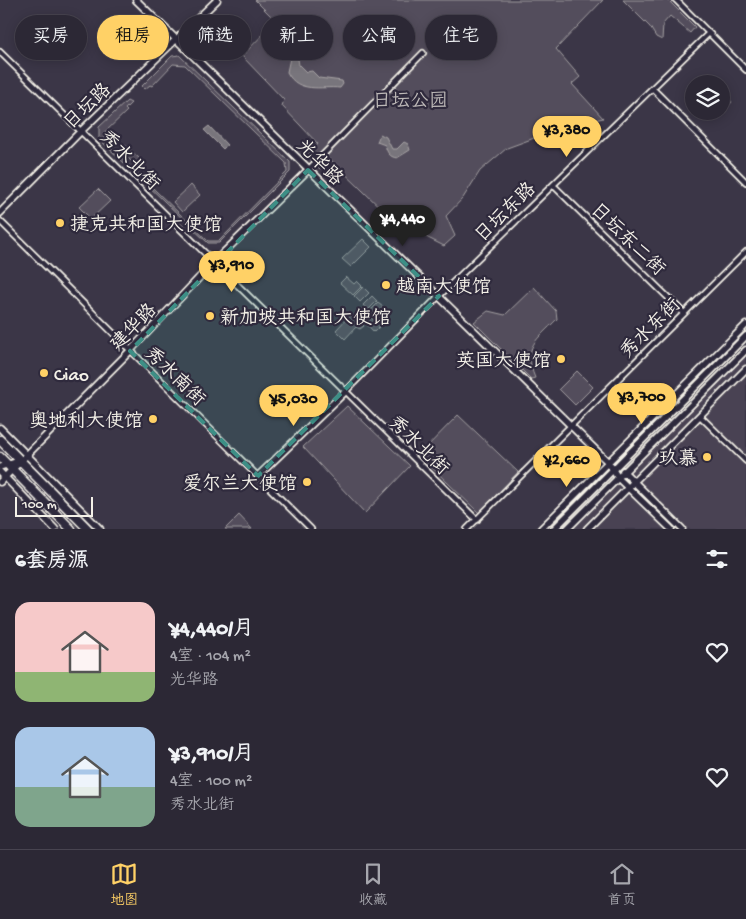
<!DOCTYPE html>
<html lang="zh">
<head>
<meta charset="utf-8">
<style>
	:root { --surface:#2c2835; --page:#34303d; --text:#f1f3f6; --muted:#a6a6ad; --line:#484450; --accent:#ffd166 }
	body { margin:0; font-family:"Gochi Hand","LXGW WenKai TC",sans-serif; background:var(--page); color:var(--text); height:100vh; display:flex; flex-direction:column; font-size:19px; white-space:nowrap }
	* { box-sizing:border-box; margin:0 }
	p { font-size:16px; color:var(--muted) }
	.icon { flex:none; width:28px; height:28px; fill:none; stroke:currentColor; stroke-width:2; stroke-linecap:round; stroke-linejoin:round }
	.map { position:relative; height:529px; overflow:hidden }
	.side { display:flex; flex-direction:column; background:var(--surface); flex:1 }
	.side>* { flex:none }
	.hud { position:absolute; left:15px; top:15px; width:716px; height:45px; display:flex; gap:10px }
	.tools { position:absolute; left:685px; top:75px; display:grid; gap:10px }
	.tools a { display:grid; place-items:center; width:45px; height:45px; border-radius:50%; background:var(--surface); box-shadow:0 2px 12px #0003,0 0 0 1px var(--line); font-size:25px }
	.scale { position:absolute; left:15px; bottom:12px; width:78px; box-sizing:border-box; padding-left:5px; border:2px solid #f4f1e8; border-top:0; font-size:14px; line-height:18px; white-space:nowrap; color:#f4f1e8; -webkit-text-stroke:4px #2f2a3d; paint-order:stroke }
	.price { position:absolute; translate:-50% -42px; padding:0 11px; border-radius:18px; background:var(--accent); color:#111; font-size:16px; line-height:32px; filter:drop-shadow(0 1px 2px #0008) }
	.price::after { content:''; position:absolute; left:50%; top:30px; width:15px; height:11px; margin-left:-8px; background:inherit; clip-path:polygon(0 0,100% 0,50% 100%) }
	.price.current { background:#222; color:#fff }
	ul { padding:0; list-style:none }
	li { display:flex; align-items:center; gap:15px; height:125px; padding:0 15px }
	li span { display:grid; place-items:center; flex:none; width:140px; height:100px; border-radius:15px; color:#555 }
	li>.icon { margin-inline-start:auto }
	span .icon { width:60px; height:60px; fill:#fffc; stroke-width:1 }
	li b { font-size:21px }
	h2 { display:flex; justify-content:space-between; align-items:center; height:60px; padding:0 15px; font-size:21px }
	.chip { padding:0 18px; border-radius:22px; background:var(--surface); box-shadow:0 2px 12px #0003,0 0 0 1px var(--line); font-size:18px; line-height:45px }
	.chip.current { background:var(--accent); color:#111 }
	.tabs { display:flex; justify-content:space-around; align-items:center; height:70px; border-top:1px solid var(--line); background:var(--surface); font-size:14px; color:var(--muted) }
	.tabs a { display:grid; justify-items:center; gap:2px }
	.tabs .current { color:var(--accent) }
	.map>svg:first-child { display:block }
</style>
</head>
<body>
<div class="map">
<svg width="746" height="529" viewBox="0 0 746 529">
	<rect width="100%" height="100%" fill="#3b3647"/>
	<filter id="ink" filterUnits="userSpaceOnUse"><feTurbulence type="fractalNoise" baseFrequency=".02" numOctaves="2"/><feDisplacementMap in="SourceGraphic" scale="10" xChannelSelector="R" yChannelSelector="G"/><feConvolveMatrix kernelMatrix="1 2 1 2 8 2 1 2 1" color-interpolation-filters="sRGB"/></filter>
	<g filter="url(#ink)">
		<path fill="#484352" d="M746,346V529H555L613,468Z"/>
		<path fill="#534e5c" stroke="#a4a0a2" d="M255,0H603L556,49L580,77L572,84L603,118L556,130L507,148L480,171L463,198L446,216L455,236L444,246L394,221L330,159L320,169L307,156L318,144L282,106L284,100L242,56L276,21Z
			M623,0H668L695,27L690,33L670,16L663,24L662,40L656,37L650,27Z
			M179,55L290,162V172L219,243H208L99,139V127L127,101L131,103L125,109L127,111L105,132V142L208,241H219L287,172L286,163L185,65L173,64L152,86L150,85L145,89L142,86L172,56Z
			M721,92L732,102L725,109L721,106Z
			M125,145L141,160L143,163L138,168L122,152Z
			M191,185L200,195L182,212L173,202Z
			M98,189L110,201L91,219L79,207Z
			M363,239L371,247L351,267L342,259Z
			M346,277L354,284L357,281L362,286L353,295L340,283Z
			M363,287L369,293L360,302L354,296Z
			M534,287L556,311L557,319C536,341 522,346 535,378L531,379L474,322L488,311L505,315Z
			M372,296L377,301L368,310L363,305Z
			M378,303L383,307L380,311L388,319L383,324L370,311Z
			M362,309L380,326L374,332L358,315Z
			M350,315L355,317L364,326L360,329L356,327L345,339L336,330Z
			M577,371L593,387L575,405L559,389Z
			M347,406L410,466L365,513L303,447Z
			M458,415L518,472L479,513L419,455Z
			M239,515L252,529H225Z"/>
		<path fill="#78747b" stroke="#aaa6a7" d="M299,18L305,21L309,31L328,42L329,53L323,58L320,57L309,47L302,46L297,53L299,65L306,72L312,71L319,78L342,81L343,84L340,88C321,86 298,94 287,72L291,53L285,47C279,48 275,49 272,43L277,29L275,26L279,23L283,29L290,22Z
			M209,126L227,145L223,149L204,130Z
			M380,134L386,137L392,149H397L404,142L408,144L410,150L397,158C389,157 387,152 385,145L377,142Z"/>
		<g fill="none" stroke-linecap="round" stroke-linejoin="round">
			<path stroke="#c2bfbc" stroke-width="1" d="M299,24L310,38V41H301L294,46L279,42L280,35Z"/>
			<g stroke="#f4f1e8" stroke-width="8">
				<path id="street" d="M676,0L746,70
					M0,52L477,520
					M653,89L746,182
					M308,170L423,53
					M553,185L684,313
					M0,221L311,529
					M345,392L439,296L709,33
					M700,416L746,461
					M467,529L746,252"/>
			</g>
			<g stroke="#f4f1e8" stroke-width="9">
				<path id="secondary" d="M136,0L608,462L618,478L671,529
					M0,213L81,131L217,0
					M0,428L100,529
					M0,467L19,461
					M623,471L682,529
					M0,472L55,529
					M258,476L345,392
					M0,482L130,351L214,262L308,170
					M541,529L746,325
					M554,529L746,336
					M567,529L746,350
					M587,529L746,369"/>
			</g>
			<g stroke="#f4f1e8" stroke-width="11">
				<path id="highway" d="M0,440L88,529
					M0,457L71,529"/>
			</g>
			<use href="#street" stroke="#2f2a3d" stroke-width="4.5"/>
			<use href="#secondary" stroke="#2f2a3d" stroke-width="5.5"/>
			<use href="#highway" stroke="#2f2a3d" stroke-width="8"/>
		</g>
	</g>
	<path fill="#3d8f86" fill-opacity="0.2" stroke="#3d8f86" stroke-width="4" stroke-dasharray="10 6" stroke-linejoin="round" d="M308,170L439,296L258,476L130,351Z"/>
	<g fill="#ffd166" stroke="#2f2a3d" stroke-width="2">
		<circle cx="60" cy="223" r="5"/>
		<circle cx="386" cy="285" r="5"/>
		<circle cx="210" cy="316" r="5"/>
		<circle cx="561" cy="359" r="5"/>
		<circle cx="44" cy="373" r="5"/>
		<circle cx="153" cy="419" r="5"/>
		<circle cx="707" cy="457" r="5"/>
		<circle cx="307" cy="482" r="5"/>
	</g>
	<g text-anchor="middle" stroke-width="4.5" stroke-linejoin="round" paint-order="stroke">
		<g font-size="19" fill="#bcb8b7" stroke="#2f2a3d">
			<text x="410" y="106">日坛公园</text>
		</g>
		<g font-size="19" fill="#f4f1e8" stroke="#2f2a3d">
			<text transform="translate(86 105) rotate(-44)" y="7">日坛路</text>
			<text transform="translate(131 159) rotate(45)" y="7">秀水北街</text>
			<text transform="translate(321 161) rotate(45)" y="7">光华路</text>
			<text transform="translate(504 211) rotate(-44)" y="7">日坛东路</text>
			<text transform="translate(629 238) rotate(44)" y="7">日坛东二街</text>
			<text transform="translate(132 326) rotate(-46)" y="7">建华路</text>
			<text transform="translate(649 327) rotate(-45)" y="7">秀水东街</text>
			<text transform="translate(176 375) rotate(44)" y="7">秀水南街</text>
			<text transform="translate(420 444) rotate(44)" y="7">秀水北街</text>
		</g>
		<g font-size="19" fill="#f4f1e8" stroke="#2f2a3d" text-anchor="start">
			<text x="70" y="230">捷克共和国大使馆</text>
			<text x="396" y="292">越南大使馆</text>
			<text x="220" y="323">新加坡共和国大使馆</text>
			<text x="551" y="366" text-anchor="end">英国大使馆</text>
			<text x="54" y="380">Ciao</text>
			<text x="143" y="426" text-anchor="end">奥地利大使馆</text>
			<text x="697" y="464" text-anchor="end">玖慕</text>
			<text x="297" y="489" text-anchor="end">爱尔兰大使馆</text>
		</g>
	</g>
</svg>
<div class="tools">
<a><svg class="icon" aria-label="layers" viewBox="0 0 24 24"><path d="M12 4l9 5-9 5-9-5zM3 14l9 5 9-5"/></svg></a>
</div>
<div class="scale">100 m</div>
<b class="price" style="left:567px;top:158px">¥3,380</b>
<b class="price current" style="left:403px;top:247px">¥4,440</b>
<b class="price" style="left:232px;top:293px">¥3,910</b>
<b class="price" style="left:642px;top:425px">¥3,700</b>
<b class="price" style="left:294px;top:427px">¥5,030</b>
<b class="price" style="left:567px;top:488px">¥2,660</b>
<div class="hud">
<a class="chip">买房</a>
<a class="chip current">租房</a>
<a class="chip">筛选</a>
<a class="chip">新上</a>
<a class="chip">公寓</a>
<a class="chip">住宅</a>
</div>
</div>
<section class="side">
<h2>6套房源<svg class="icon" aria-label="filters" viewBox="0 0 24 24"><path d="M4 7h16M4 17h16"/><circle cx="9" cy="7" r="2"/><circle cx="15" cy="17" r="2"/></svg></h2>
<ul>
<li><span style="background:linear-gradient(#f6c9c9 70%,#8fb573 0)"><svg class="icon" aria-label="home" viewBox="0 0 24 24"><path d="M3 11l9-7 9 7M6 9v11h12V9"/></svg></span><div><b>¥4,440/月</b><p>4室 · 104 m²</p><p>光华路</p></div><svg class="icon" aria-label="heart" viewBox="0 0 24 24"><path d="M12 20l-8-8c-3-5 5-10 8-4 3-6 11-1 8 4z"/></svg></li>
<li><span style="background:linear-gradient(#a9c7e8 60%,#7fa58c 0)"><svg class="icon" aria-label="home" viewBox="0 0 24 24"><path d="M3 11l9-7 9 7M6 9v11h12V9"/></svg></span><div><b>¥3,910/月</b><p>4室 · 100 m²</p><p>秀水北街</p></div><svg class="icon" aria-label="heart" viewBox="0 0 24 24"><path d="M12 20l-8-8c-3-5 5-10 8-4 3-6 11-1 8 4z"/></svg></li>
</ul>
</section>
<nav class="tabs">
<a class="current"><svg class="icon" aria-label="map" viewBox="0 0 24 24"><path d="M3 6l6-2 6 2 6-2v14l-6 2-6-2-6 2zM9 4v14M15 6v14"/></svg>地图</a>
<a><svg class="icon" aria-label="saved" viewBox="0 0 24 24"><path d="M7 4h10v16l-5-4-5 4z"/></svg>收藏</a>
<a><svg class="icon" aria-label="home" viewBox="0 0 24 24"><path d="M3 11l9-7 9 7M6 9v11h12V9"/></svg>首页</a>
</nav>
</body>
</html>
